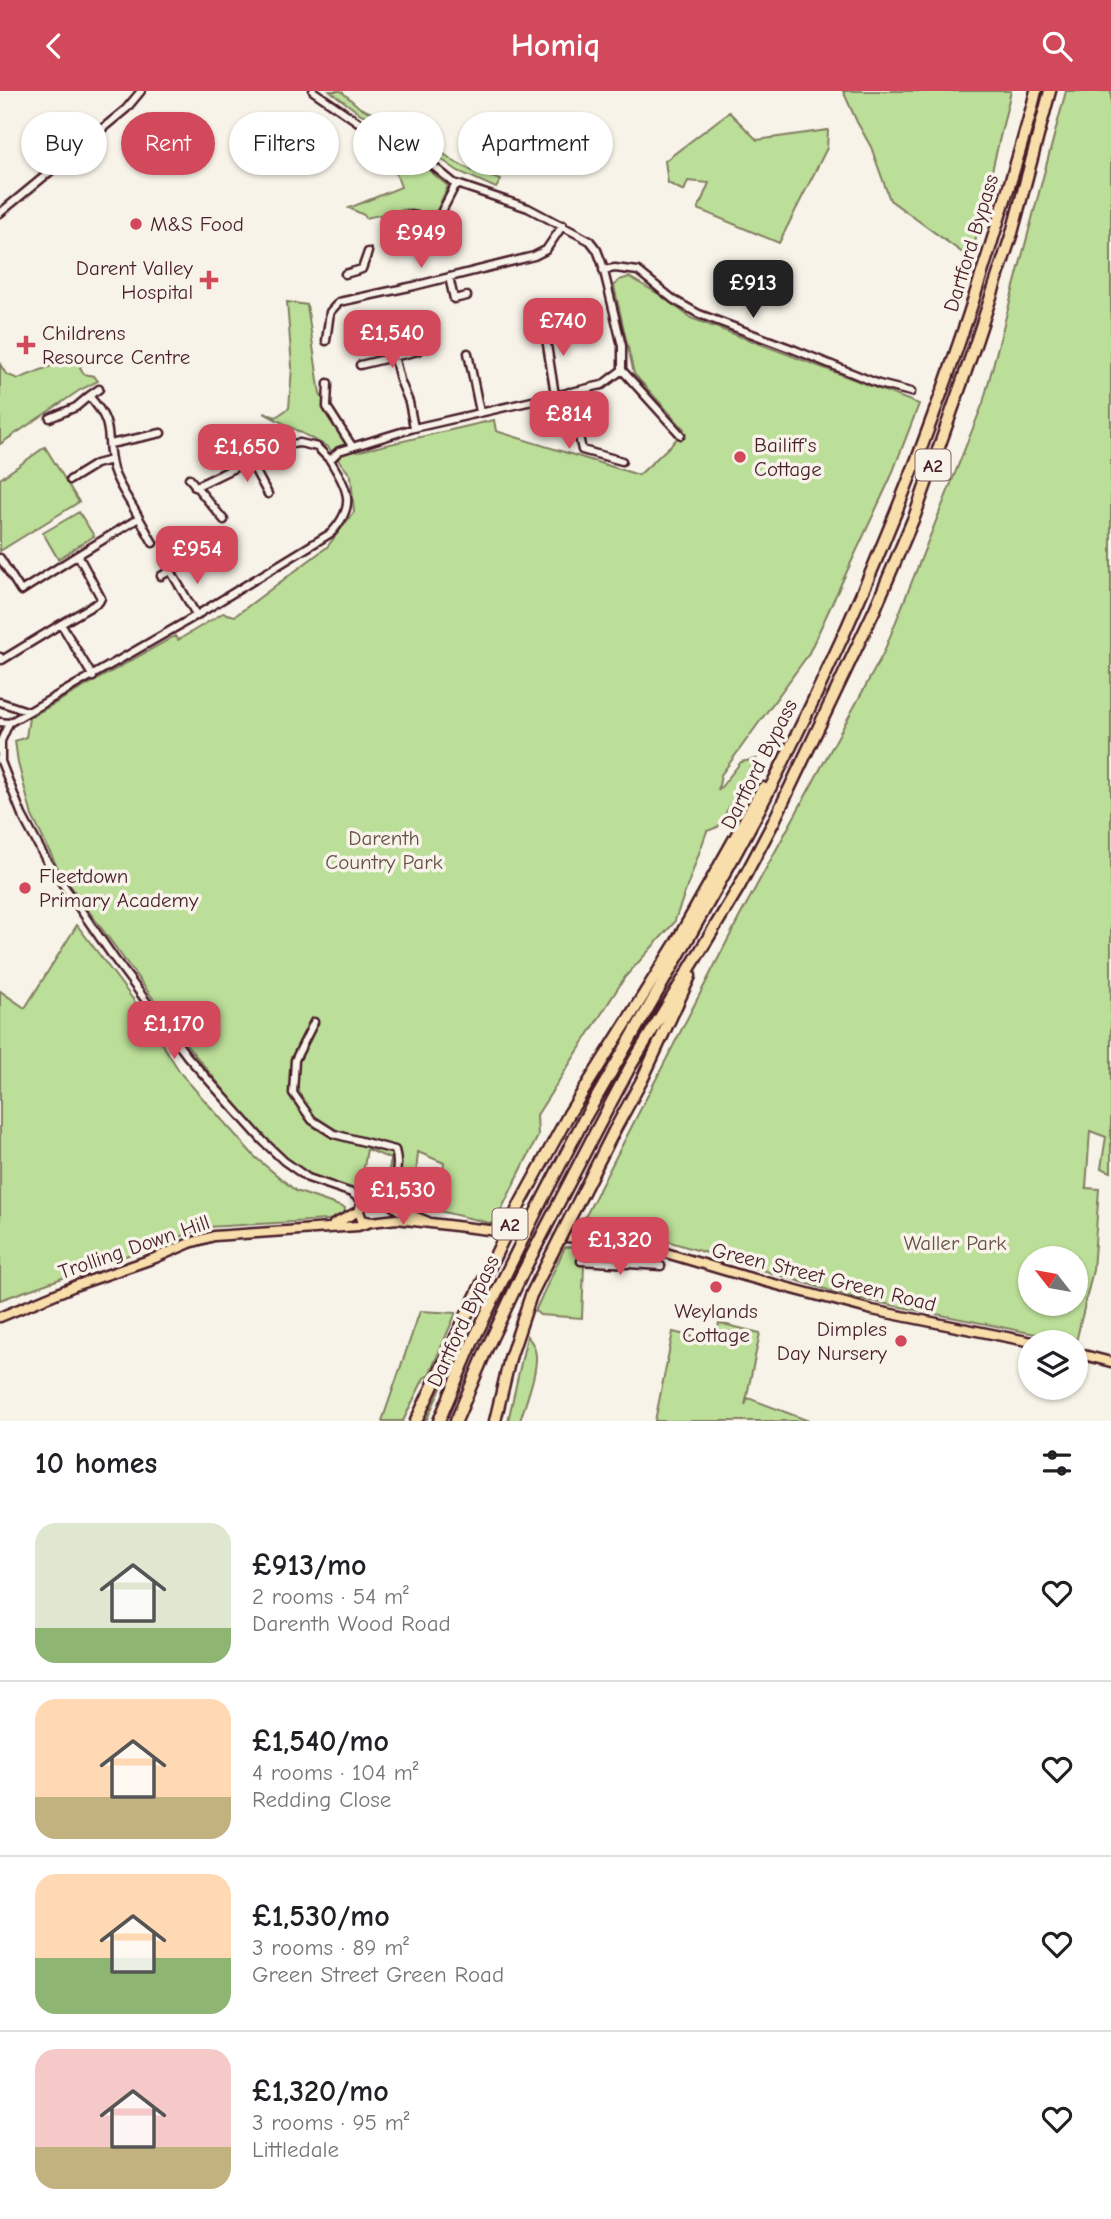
<!DOCTYPE html>
<html lang="en">
<head>
<meta charset="utf-8">
<style>
	:root { --surface:#fff; --page:#f6f6f6; --text:#202124; --muted:#757577; --line:#e0e0e0; --accent:#d1495b }
	body { margin:0; font-family:"Comic Neue",sans-serif; background:var(--page); color:var(--text); height:100vh; display:flex; flex-direction:column; font-size:26px; white-space:nowrap }
	* { box-sizing:border-box; margin:0 }
	p { font-size:23px; color:var(--muted) }
	.icon { flex:none; width:38px; height:38px; fill:none; stroke:currentColor; stroke-width:2; stroke-linecap:round; stroke-linejoin:round }
	.map { position:relative; height:1330px; overflow:hidden }
	.sheet { display:flex; flex-direction:column; background:var(--surface); flex:1 }
	.sheet>* { flex:none }
	.guide { position:absolute; left:21px; top:21px; width:700px; height:63px; display:flex; gap:14px }
	.needle { width:46px; rotate:301deg }
	.fabs { position:absolute; left:1018px; top:1155px; display:grid; gap:14px }
	.fabs a { display:grid; place-items:center; width:70px; height:70px; border-radius:50%; background:var(--surface); box-shadow:0 2px 5px #0004; font-size:35px }
	.price { position:absolute; translate:-50% -60px; padding:0 16px; border-radius:14px; background:var(--accent); color:#fff; font-size:23px; line-height:46px; filter:drop-shadow(0 2px 4px #0008) }
	.price::after { content:''; position:absolute; left:50%; top:42px; width:21px; height:16px; margin-left:-10px; background:inherit; clip-path:polygon(0 0,100% 0,50% 100%) }
	.price.active { background:#222; color:#fff }
	ul { padding:0; list-style:none }
	li { display:flex; align-items:center; gap:21px; height:175px; padding:0 35px }
	li+li { border-top:2px solid var(--line) }
	li span { display:grid; place-items:center; flex:none; width:196px; height:140px; border-radius:21px; color:#555 }
	li>.icon { margin-inline-start:auto }
	span .icon { width:84px; height:84px; fill:#fffc; stroke-width:1 }
	li b { font-size:30px }
	h2 { display:flex; justify-content:space-between; align-items:center; height:84px; padding:0 35px; font-size:30px }
	.chip { padding:0 24px; border-radius:32px; background:var(--surface); box-shadow:0 2px 5px #0004; font-size:24px; line-height:63px }
	.chip.active { background:var(--accent); color:#fff }
	header { display:flex; justify-content:space-between; align-items:center; height:91px; padding:0 35px; background:var(--accent); color:#fff; font-size:32px; font-weight:700 }
	.map>svg:first-child { display:block }
</style>
</head>
<body>
<header><svg class="icon" aria-label="back" viewBox="0 0 24 24"><path d="M15 5l-7 7 7 7"/></svg>Homiq<svg class="icon" aria-label="search" viewBox="0 0 24 24"><circle cx="10" cy="10" r="6"/><path d="M15 15l6 6"/></svg></header>
<div class="map">
<svg width="1111" height="1330" viewBox="0 0 1111 1330">
	<rect width="100%" height="100%" fill="#f7f3e8"/>
	<filter id="ink" filterUnits="userSpaceOnUse"><feTurbulence type="fractalNoise" baseFrequency=".0143" numOctaves="2"/><feDisplacementMap in="SourceGraphic" scale="14" xChannelSelector="R" yChannelSelector="G"/><feConvolveMatrix kernelMatrix="1 2 1 2 8 2 1 2 1" color-interpolation-filters="sRGB"/></filter>
	<g filter="url(#ink)">
		<path fill="#bbde98" stroke="#827e62" stroke-width="2" fill-rule="evenodd" d="M330,0H341L360,17L409,38L455,71L473,80L501,89L496,97L458,80L411,47L359,22Z
			M843,0H1011L971,168L890,109L871,56L857,31Z
			M1066,0H1111V1081L1101,1077L1106,1046L1090,1040L1086,1097L1099,1098L1093,1179L1076,1251L851,1206L641,1142L581,1134L740,825L883,563L983,312ZM1076,1167V1213H1031V1167Z
			M729,21L757,49L828,39L827,57L779,152L698,118L709,92L688,90L684,100L668,92L665,70Z
			M364,45L408,62L448,95L434,126L424,129L419,123L409,121L407,118L366,127L364,124L349,117L401,96L390,66L382,67L377,55L379,52Z
			M91,51L96,54L98,58L91,79L80,75L71,65Z
			M629,186L662,205L691,227L919,313L890,388L808,564L721,684L718,700L741,671L756,668L718,736L707,740L674,832L625,886L537,1024L538,1045L494,1133L439,1120L444,1072L418,1061L414,1105L385,1100L391,1068L367,1058L360,1100L326,1091L295,1076L256,1038L190,958L58,778L32,725L18,672L15,650L26,646L29,627L175,545L178,549L223,522L235,525L327,456L354,421L351,385L328,356L264,322L276,326L289,317L292,276L287,211L307,214L320,303L344,348L356,361L494,329L496,340L639,384L673,352L684,338L634,283L614,195L619,189Z
			M87,261L80,276L84,283L94,285L98,290L80,299L0,353V273L6,283L18,288Z
			M45,356L79,411L0,460V388Z
			M79,421L94,445L58,468L43,442Z
			M77,834L135,911L182,984L255,1066L296,1100L345,1117L344,1128L208,1136L0,1209V900L25,917Z
			M609,1155L614,1158L613,1164L578,1166V1173L584,1174L582,1227L540,1224L535,1220L565,1156Z
			M420,1220L456,1222L429,1284L424,1287L403,1330H382Z
			M719,1232L760,1242L745,1314L748,1307L809,1330H655L673,1241L715,1251Z
			M527,1245C530,1249 534,1253 535,1259C540,1276 525,1313 520,1330H508Z
			M456,1259L458,1260L426,1330H422Z"/>
		<g fill="none" stroke-linecap="round" stroke-linejoin="round">
			<path stroke="#d4c9c2" stroke-width="8" stroke-dasharray="8 4" stroke-linecap="butt" d="M503,1141L563,1146"/>
			<g stroke="#4a1f2b" stroke-width="11">
				<path id="minor" d="M0,122L126,18L141,0
					M409,124L418,125L422,134
					M448,131L442,129V120L456,93
					M416,137L442,129
					M410,138L411,141
					M603,179L615,177L638,180L674,209L699,223L795,259L879,293L911,301
					M345,183L362,178L368,161
					M449,186L454,208L467,205
					M544,235L555,304
					M326,250L330,221L339,211L414,195L534,165L546,159L563,134
					M468,262L480,321
					M394,265L400,289L409,311L414,337
					M360,274L418,260
					M622,279L681,344
					M328,292L327,316L352,355
					M569,301L582,359L622,370
					M89,305L99,298
					M50,327L76,316L89,305C117,336 104,344 113,378C118,395 131,411 139,427L78,464L101,507L99,511L61,533L93,586
					M110,353L161,342
					M250,370L268,403
					M189,387L224,429
					M70,389L96,373L111,369
					M195,396L281,354L300,352L317,356L330,369
					M139,427L153,452
					M0,467L21,500L78,464
					M170,479L197,525
					M161,485L180,474
					M0,566L2,569L61,533
					M0,611L27,620
					M0,631L9,632L187,530L331,442C357,414 348,399 330,369L339,360L414,337L602,294L622,279V255L602,172L597,159L590,150L528,117L454,92L410,56L374,42L313,0
					M0,668L22,724L46,769L114,867L187,965L263,1050L284,1070L308,1087L352,1102L362,1111
					M1,670V650L9,632
					M314,931L295,969L293,1002L312,1029L334,1043L395,1059C400,1074 394,1096 388,1111
					M619,1150L620,1172
					M581,1170L661,1175"/>
			</g>
			<g stroke="#4a1f2b" stroke-width="13">
				<path id="major" d="M428,1131L399,1119L388,1111L372,1109L362,1111L359,1120L362,1129L371,1131L397,1128L497,1140
					M334,1133L359,1120
					M566,1146L632,1152L744,1185L872,1219L1032,1251
					M0,1226L77,1194L155,1167L190,1152L214,1145L358,1135L371,1131
					M1076,1262L1111,1271"/>
			</g>
			<g stroke="#4a1f2b" stroke-width="15">
				<path id="highway" d="M569,1023L676,852L763,697
					M583,1030C642,927 704,824 759,719C854,535 933,345 993,147C1008,98 1024,50 1036,0
					M597,1038L630,976L739,796L773,732L875,518L915,424L974,257L1012,142L1050,0
					M614,1040L642,989L690,885
					M416,1330L456,1246
					M439,1330L473,1250
					M456,1330L487,1257
					M495,1330L510,1267"/>
			</g>
			<use href="#minor" stroke="#f7f3e8" stroke-width="6"/>
			<use href="#major" stroke="#f8deab" stroke-width="8"/>
			<use href="#highway" stroke="#f8deab" stroke-width="10"/>
			<g stroke="#4a1f2b" stroke-width="15" stroke-linecap="butt">
				<path id="highway-bridge" d="M456,1246L521,1111L569,1023
					M473,1250L539,1115L583,1030
					M487,1257L522,1183L597,1038
					M510,1267L531,1204L614,1040"/>
			</g>
			<use href="#highway-bridge" stroke="#f8deab" stroke-width="10"/>
		</g>
	</g>
	<g fill="#d1495b" stroke="#f7f3e8" stroke-width="2.5">
		<circle cx="136" cy="133" r="7"/>
		<path d="M205.5 178.5h7v7h7v7h-7v7h-7v-7h-7v-7h7z"/>
		<path d="M22.5 243.5h7v7h7v7h-7v7h-7v-7h-7v-7h7z"/>
		<circle cx="740" cy="366" r="7"/>
		<circle cx="25" cy="797" r="7"/>
		<circle cx="716" cy="1196" r="7"/>
		<circle cx="901" cy="1250" r="7"/>
	</g>
	<g text-anchor="middle" stroke-width="7" stroke-linejoin="round" paint-order="stroke">
		<g fill="#f7f3e8" stroke="#7e5f64" stroke-width="2">
			<rect x="915.5" y="358.5" width="35" height="31" rx="5"/>
			<rect x="492.5" y="1117.5" width="35" height="31" rx="5"/>
		</g>
		<g font-size="19" font-weight="bold" fill="#4a1f2b">
			<text x="933" y="381">A2</text>
			<text x="510" y="1140">A2</text>
		</g>
		<g font-size="21" fill="#4a1f2b" stroke="#f7f3e8" text-anchor="start">
			<text x="150" y="140">M&amp;S Food</text>
			<text x="193" y="184" text-anchor="end">Darent Valley<tspan x="193" dy="24">Hospital</tspan></text>
			<text x="42" y="249">Childrens<tspan x="42" dy="24">Resource Centre</tspan></text>
			<text x="754" y="361">Bailiff's<tspan x="754" dy="24">Cottage</tspan></text>
			<text x="39" y="792">Fleetdown<tspan x="39" dy="24">Primary Academy</tspan></text>
			<text x="716" y="1227" text-anchor="middle">Weylands<tspan x="716" dy="24">Cottage</tspan></text>
			<text x="887" y="1245" text-anchor="end">Dimples<tspan x="887" dy="24">Day Nursery</tspan></text>
		</g>
		<g font-size="21" fill="#4a1f2b" stroke="#f7f3e8">
			<text transform="translate(971 152) rotate(-73)" y="7">Dartford Bypass</text>
			<text transform="translate(759 673) rotate(-63)" y="7">Dartford Bypass</text>
			<text transform="translate(134 1156) rotate(-19)" y="7">Trolling Down Hill</text>
			<text transform="translate(824 1186) rotate(14)" y="7">Green Street Green Road</text>
			<text transform="translate(463 1230) rotate(-65)" y="7">Dartford Bypass</text>
		</g>
		<g font-size="21" fill="#664f46" stroke="#f7f3e8">
			<text x="384" y="754">Darenth<tspan x="384" dy="24">Country Park</tspan></text>
			<text x="955" y="1159">Waller Park</text>
		</g>
	</g>
</svg>
<div class="fabs">
<a><svg class="needle" viewBox="-14 -14 28 28"><path d="M0-13l5 13h-10z" fill="#e53935"/><path d="M0 13l5-13h-10z" fill="#757577"/></svg></a>
<a><svg class="icon" aria-label="layers" viewBox="0 0 24 24"><path d="M12 4l9 5-9 5-9-5zM3 14l9 5 9-5"/></svg></a>
</div>
<b class="price" style="left:421px;top:179px">£949</b>
<b class="price active" style="left:753px;top:229px">£913</b>
<b class="price" style="left:563px;top:267px">£740</b>
<b class="price" style="left:392px;top:279px">£1,540</b>
<b class="price" style="left:569px;top:360px">£814</b>
<b class="price" style="left:247px;top:393px">£1,650</b>
<b class="price" style="left:197px;top:495px">£954</b>
<b class="price" style="left:174px;top:970px">£1,170</b>
<b class="price" style="left:403px;top:1136px">£1,530</b>
<b class="price" style="left:620px;top:1186px">£1,320</b>
<div class="guide">
<a class="chip">Buy</a>
<a class="chip active">Rent</a>
<a class="chip">Filters</a>
<a class="chip">New</a>
<a class="chip">Apartment</a>
</div>
</div>
<section class="sheet">
<h2>10 homes<svg class="icon" aria-label="filters" viewBox="0 0 24 24"><path d="M4 7h16M4 17h16"/><circle cx="9" cy="7" r="2"/><circle cx="15" cy="17" r="2"/></svg></h2>
<ul>
<li><span style="background:linear-gradient(#dfe7d0 75%,#8fb573 0)"><svg class="icon" aria-label="home" viewBox="0 0 24 24"><path d="M3 11l9-7 9 7M6 9v11h12V9"/></svg></span><div><b>£913/mo</b><p>2 rooms · 54 m²</p><p>Darenth Wood Road</p></div><svg class="icon" aria-label="heart" viewBox="0 0 24 24"><path d="M12 20l-8-8c-3-5 5-10 8-4 3-6 11-1 8 4z"/></svg></li>
<li><span style="background:linear-gradient(#ffd9b3 70%,#c2b280 0)"><svg class="icon" aria-label="home" viewBox="0 0 24 24"><path d="M3 11l9-7 9 7M6 9v11h12V9"/></svg></span><div><b>£1,540/mo</b><p>4 rooms · 104 m²</p><p>Redding Close</p></div><svg class="icon" aria-label="heart" viewBox="0 0 24 24"><path d="M12 20l-8-8c-3-5 5-10 8-4 3-6 11-1 8 4z"/></svg></li>
<li><span style="background:linear-gradient(#ffd9b3 60%,#8fb573 0)"><svg class="icon" aria-label="home" viewBox="0 0 24 24"><path d="M3 11l9-7 9 7M6 9v11h12V9"/></svg></span><div><b>£1,530/mo</b><p>3 rooms · 89 m²</p><p>Green Street Green Road</p></div><svg class="icon" aria-label="heart" viewBox="0 0 24 24"><path d="M12 20l-8-8c-3-5 5-10 8-4 3-6 11-1 8 4z"/></svg></li>
<li><span style="background:linear-gradient(#f6c9c9 70%,#c2b280 0)"><svg class="icon" aria-label="home" viewBox="0 0 24 24"><path d="M3 11l9-7 9 7M6 9v11h12V9"/></svg></span><div><b>£1,320/mo</b><p>3 rooms · 95 m²</p><p>Littledale</p></div><svg class="icon" aria-label="heart" viewBox="0 0 24 24"><path d="M12 20l-8-8c-3-5 5-10 8-4 3-6 11-1 8 4z"/></svg></li>
</ul>
</section>
</body>
</html>
